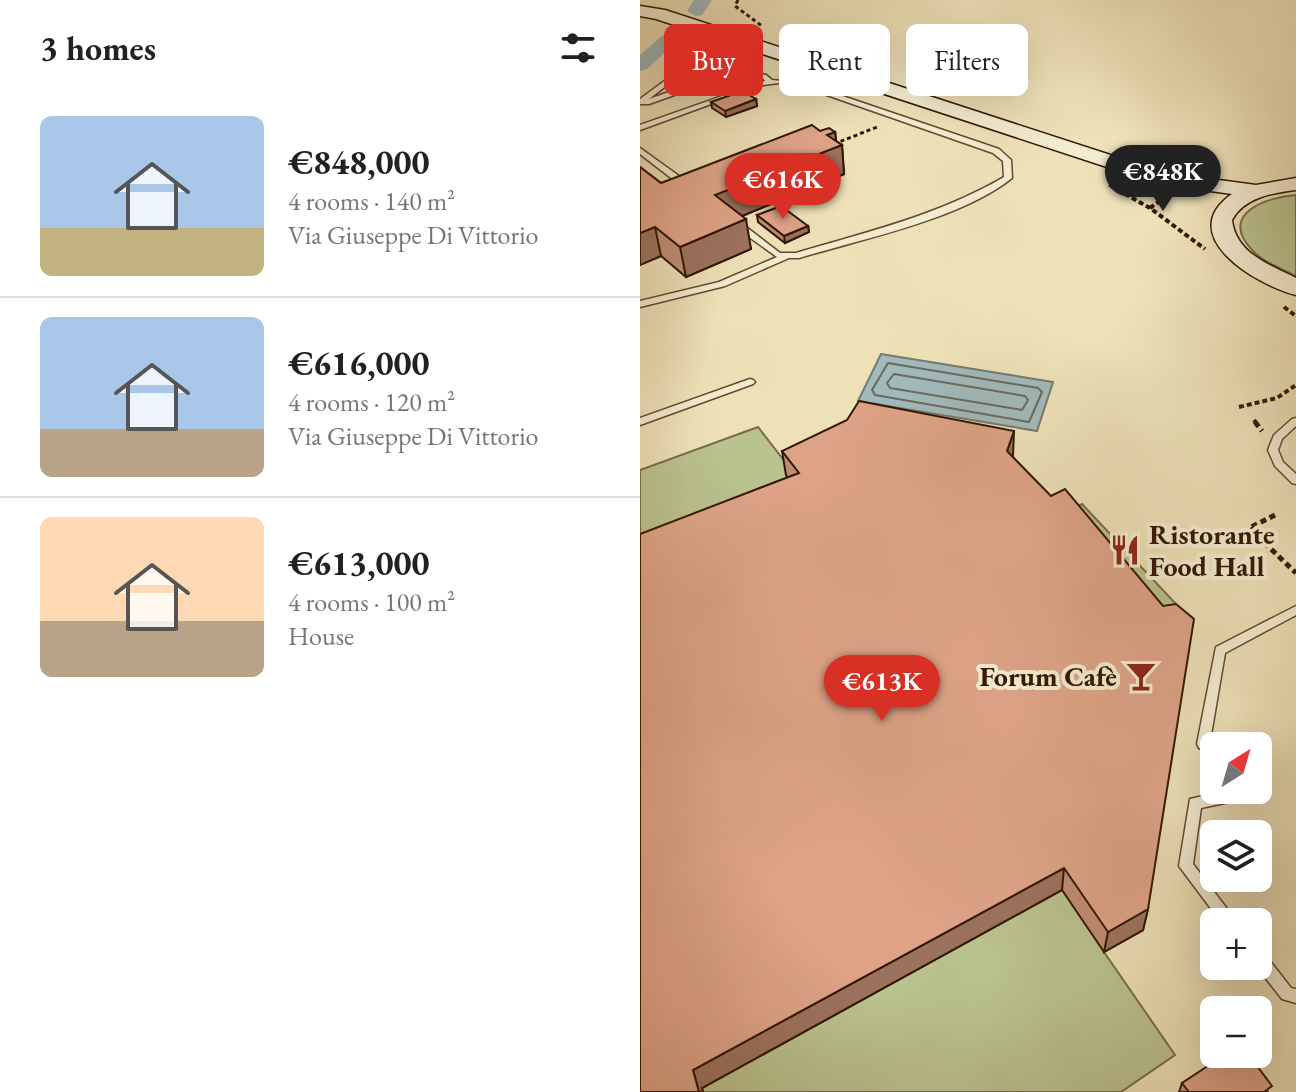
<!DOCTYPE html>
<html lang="en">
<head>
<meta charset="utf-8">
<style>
	:root { --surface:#fff; --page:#f2f2f2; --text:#202124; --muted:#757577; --line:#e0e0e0; --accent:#d93025 }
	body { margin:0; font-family:"EB Garamond",serif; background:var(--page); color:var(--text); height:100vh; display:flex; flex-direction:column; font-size:30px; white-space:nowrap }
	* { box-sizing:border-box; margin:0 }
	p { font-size:26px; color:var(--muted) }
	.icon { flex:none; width:44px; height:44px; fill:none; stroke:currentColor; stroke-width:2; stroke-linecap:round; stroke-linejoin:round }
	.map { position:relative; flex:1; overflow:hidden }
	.side { display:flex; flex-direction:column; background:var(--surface); width:640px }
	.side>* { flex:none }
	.top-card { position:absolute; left:24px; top:24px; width:512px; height:72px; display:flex; gap:16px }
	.needle { width:52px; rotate:37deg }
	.buttons { position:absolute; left:560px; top:732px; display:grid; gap:16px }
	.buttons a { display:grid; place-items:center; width:72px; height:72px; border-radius:12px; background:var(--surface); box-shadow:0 8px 32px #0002; font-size:40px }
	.price { position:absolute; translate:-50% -68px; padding:0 18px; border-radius:28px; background:var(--accent); color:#fff; font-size:26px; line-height:52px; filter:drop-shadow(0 2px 4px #0008) }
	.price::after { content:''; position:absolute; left:50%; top:48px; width:24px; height:18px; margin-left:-12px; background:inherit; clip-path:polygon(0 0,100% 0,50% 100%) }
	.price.current { background:#222; color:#fff }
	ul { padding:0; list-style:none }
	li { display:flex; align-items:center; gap:24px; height:200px; padding:0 40px }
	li+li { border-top:2px solid var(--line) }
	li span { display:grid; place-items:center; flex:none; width:224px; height:160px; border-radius:12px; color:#555 }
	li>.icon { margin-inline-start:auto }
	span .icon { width:96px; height:96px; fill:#fffc; stroke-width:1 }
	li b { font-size:34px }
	h2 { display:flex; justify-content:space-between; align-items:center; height:96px; padding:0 40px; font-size:34px }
	.tag { padding:0 28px; border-radius:12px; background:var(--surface); box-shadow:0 8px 32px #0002; font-size:28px; line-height:72px }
	.tag.current { background:var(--accent); color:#fff }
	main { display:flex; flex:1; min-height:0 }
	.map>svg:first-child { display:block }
</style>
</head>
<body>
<main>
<section class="side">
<h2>3 homes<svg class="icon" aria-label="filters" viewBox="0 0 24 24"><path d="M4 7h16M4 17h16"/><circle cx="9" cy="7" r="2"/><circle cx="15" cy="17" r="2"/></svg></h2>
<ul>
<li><span style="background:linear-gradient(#a9c7e8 70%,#c2b280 0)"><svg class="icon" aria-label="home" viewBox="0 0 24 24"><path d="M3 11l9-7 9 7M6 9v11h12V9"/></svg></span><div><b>€848,000</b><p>4 rooms · 140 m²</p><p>Via Giuseppe Di Vittorio</p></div></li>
<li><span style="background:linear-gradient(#a9c7e8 70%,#b9a48a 0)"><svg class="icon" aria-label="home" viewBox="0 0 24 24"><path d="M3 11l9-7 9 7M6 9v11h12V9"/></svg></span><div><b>€616,000</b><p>4 rooms · 120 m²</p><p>Via Giuseppe Di Vittorio</p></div></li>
<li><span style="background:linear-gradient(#ffd9b3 65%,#b9a48a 0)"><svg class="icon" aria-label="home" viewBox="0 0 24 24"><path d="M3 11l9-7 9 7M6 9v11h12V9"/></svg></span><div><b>€613,000</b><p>4 rooms · 100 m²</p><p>House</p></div></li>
</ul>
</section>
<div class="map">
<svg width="656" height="1092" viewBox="0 0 656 1092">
	<rect width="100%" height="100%" fill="#eee1b8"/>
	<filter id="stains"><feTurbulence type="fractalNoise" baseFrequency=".0025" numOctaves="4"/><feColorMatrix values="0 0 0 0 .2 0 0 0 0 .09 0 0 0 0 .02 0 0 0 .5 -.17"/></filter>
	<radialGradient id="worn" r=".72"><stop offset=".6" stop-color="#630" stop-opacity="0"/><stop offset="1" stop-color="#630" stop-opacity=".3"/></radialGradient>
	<path fill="#bac28e" stroke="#766d47" stroke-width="2" d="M656,195V276C641,268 624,263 612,250C578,214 626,197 656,195Z
		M221,426L373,456L367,476L409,520L442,504L553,622L503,930L464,952L535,1055L481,1092H0V470L118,427L152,471Z"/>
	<path fill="#a1babc" stroke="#757971" stroke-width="2" d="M241,354L413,382L397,431L218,401Z"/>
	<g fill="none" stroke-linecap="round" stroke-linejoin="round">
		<path stroke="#6a695e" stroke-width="2" d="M248,363L398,388L402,392L389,422L235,395L232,390Z
			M254,374L385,396L388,400L382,410L250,388L247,383Z"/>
		<path fill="#a1babc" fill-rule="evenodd" d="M54,0H72L62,15L56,16L47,11Z
			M36,28L42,29L45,33L42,37L7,69L0,71V55L30,29Z"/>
		<g stroke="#614a2e" stroke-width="3">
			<path id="lane" d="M57,57L126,75L132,80L164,83L359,149L371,160L372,178C321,219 222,239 159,258H149L85,286L0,307V301L79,282L137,257L95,227V223H101L140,253H156C227,232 299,215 364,177L363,161L353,153L161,86L139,83L123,85L0,130V125L125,81L122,77L99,72L9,104H0V99ZM58,61L92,70L9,99Z
				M0,148L50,184V188H44L0,154Z
				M110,379L113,380L115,382L113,384L0,425V418Z
				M656,418V426L642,439L638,450L643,462L656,474V484L652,483L635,466L628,450L634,435L652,419Z
				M656,606V615L585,653L570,741L579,746H574V754L559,748L557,744L576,647Z
				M590,790H609L611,793L609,797L604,799L561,808L553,864L597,922H581L539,866L550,799Z
				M618,950L623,952L651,988L656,989V1003L642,999L616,966H618Z"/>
		</g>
		<g stroke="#321800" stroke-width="3">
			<path id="secondary" d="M0,6L25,10L492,162L549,176L616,185L656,178V190C633,193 604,197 592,220C596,254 629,264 656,278V295C616,285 533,235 592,194L549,188L479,171L16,19L0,16Z"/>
		</g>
		<path stroke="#321800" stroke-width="3" stroke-dasharray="4 3" stroke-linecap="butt" d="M98,0L95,6L122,26
			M194,144L237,127
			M469,185L474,188"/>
		<path stroke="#321800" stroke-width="4" stroke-dasharray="5 3" stroke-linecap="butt" d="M471,186L510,208
			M527,196L510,208L565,249
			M644,307L656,316
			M599,407L637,398L656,385
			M614,420L617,424"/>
		<path stroke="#321800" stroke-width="5" stroke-dasharray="6 4" stroke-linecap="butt" d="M615,422L622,431
			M635,515L609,528L656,573"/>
		<use href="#lane" fill="#f4ecd1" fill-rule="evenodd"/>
		<use href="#secondary" fill="#f4ecd1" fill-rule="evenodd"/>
	</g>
	<path fill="#bf8c74" stroke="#321800" stroke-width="2" d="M116,99L117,106L86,117L72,108L71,102Z
		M180,131L195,132L196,141L202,145L204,174L102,216L111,249L46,277L21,256L0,265V167L21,183Z
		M117,215L168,226L169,232L145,243L118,222Z
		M142,451L373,457L508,909L503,930L464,952L422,890L62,1088L63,1092H0L148,478L146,475Z
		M542,1083L629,1092H539Z"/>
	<path fill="#9b725e" stroke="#321800" stroke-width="2" d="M116,99L117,106L86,117L85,111Z
		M195,132L197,147L202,145L204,174L80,225L75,195L187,135Z
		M106,219L111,249L46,277L40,247Z
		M168,226L169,232L145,243L144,236Z
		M15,227L21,256L0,265V233Z
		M374,431L373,456L366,476L367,451Z
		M424,868L422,890L62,1088L63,1092H59L53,1070Z
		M508,909L503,930L464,952L468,932Z"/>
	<path fill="#dea387" stroke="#321800" stroke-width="2" d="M102,91L116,99L85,111L71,102Z
		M172,125L180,131L189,128L195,132L187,135L202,145L75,195L106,219L40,247L15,227L0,233V167L21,183Z
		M141,206L168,226L144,236L117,215Z
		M219,401L374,431L367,451L411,496L425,489L523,606L536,604L554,619L508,909L468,932L424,868L53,1070L59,1092H0V534L159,473L142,451L207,420Z
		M586,1054H608L632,1086L624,1092H549L542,1083Z"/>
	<defs>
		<g id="restaurant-bare" transform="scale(2.4)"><path d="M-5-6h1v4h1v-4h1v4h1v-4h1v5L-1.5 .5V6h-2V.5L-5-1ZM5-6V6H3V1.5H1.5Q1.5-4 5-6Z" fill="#8f2418" stroke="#f4ecd1" stroke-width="2.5" paint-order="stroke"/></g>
		<g id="bar-bare" transform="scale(2.4)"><path d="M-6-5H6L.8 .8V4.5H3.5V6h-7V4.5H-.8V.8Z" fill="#8f2418" stroke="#f4ecd1" stroke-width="2.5" paint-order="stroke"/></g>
	</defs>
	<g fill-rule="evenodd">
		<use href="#restaurant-bare" x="485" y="550"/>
		<use href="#bar-bare" x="501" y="676"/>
	</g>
	<g text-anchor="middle" stroke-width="8" stroke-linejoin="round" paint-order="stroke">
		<g font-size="28" font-weight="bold" fill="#321800" stroke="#f4ecd1" text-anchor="start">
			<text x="509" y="544">Ristorante<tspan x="509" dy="32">Food Hall</tspan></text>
			<text x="477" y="686" text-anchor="end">Forum Cafè</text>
		</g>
	</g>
	<rect width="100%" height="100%" filter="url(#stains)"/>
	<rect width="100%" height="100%" fill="url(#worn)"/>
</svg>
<div class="buttons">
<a><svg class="needle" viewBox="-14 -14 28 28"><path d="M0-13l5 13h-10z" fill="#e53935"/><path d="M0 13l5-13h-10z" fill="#757577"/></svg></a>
<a><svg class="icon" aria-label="layers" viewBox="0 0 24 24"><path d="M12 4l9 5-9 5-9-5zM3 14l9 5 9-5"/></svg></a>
<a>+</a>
<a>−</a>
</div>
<b class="price current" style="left:523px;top:213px">€848K</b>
<b class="price" style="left:143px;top:221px">€616K</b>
<b class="price" style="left:242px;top:723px">€613K</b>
<div class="top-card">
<a class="tag current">Buy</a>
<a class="tag">Rent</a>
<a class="tag">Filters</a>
</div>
</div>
</main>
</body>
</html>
